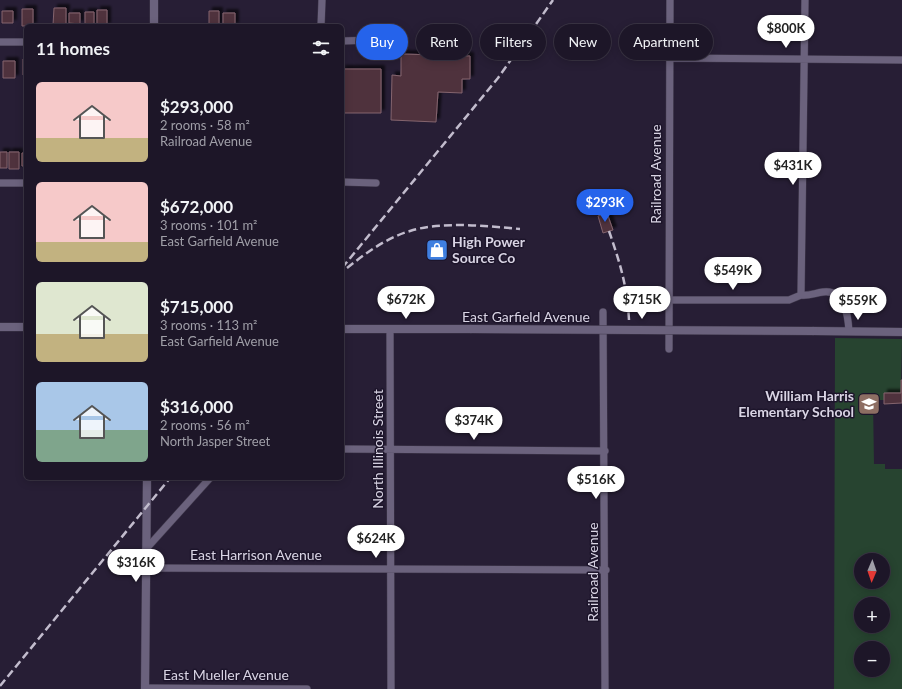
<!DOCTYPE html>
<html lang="en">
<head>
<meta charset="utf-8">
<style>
	:root { --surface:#1d1628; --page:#251f30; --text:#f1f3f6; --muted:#a09fa8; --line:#3b3545; --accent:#2563eb }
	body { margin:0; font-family:Lato,sans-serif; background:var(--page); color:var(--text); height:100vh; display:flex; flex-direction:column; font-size:15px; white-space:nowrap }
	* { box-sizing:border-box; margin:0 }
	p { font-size:13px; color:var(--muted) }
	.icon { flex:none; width:22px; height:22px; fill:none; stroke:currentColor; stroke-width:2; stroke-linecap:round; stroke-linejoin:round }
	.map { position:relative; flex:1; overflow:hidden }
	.sheet { position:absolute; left:24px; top:24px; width:320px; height:456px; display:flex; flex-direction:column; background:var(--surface); border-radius:6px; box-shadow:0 2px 10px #0003,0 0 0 1px var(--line) }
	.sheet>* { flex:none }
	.hud { position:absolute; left:356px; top:24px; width:380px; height:36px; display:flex; gap:8px }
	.needle { width:26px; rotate:182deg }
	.fabs { position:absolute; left:854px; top:553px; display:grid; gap:8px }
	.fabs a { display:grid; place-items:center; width:36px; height:36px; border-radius:50%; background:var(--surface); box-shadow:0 2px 10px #0003,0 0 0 1px var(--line); font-size:20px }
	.price { position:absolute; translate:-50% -34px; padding:0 9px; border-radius:14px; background:#fff; color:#222; font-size:13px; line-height:26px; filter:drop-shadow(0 1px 2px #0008) }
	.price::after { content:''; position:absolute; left:50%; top:24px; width:12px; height:9px; margin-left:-6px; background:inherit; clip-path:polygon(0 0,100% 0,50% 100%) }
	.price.current { background:var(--accent); color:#fff }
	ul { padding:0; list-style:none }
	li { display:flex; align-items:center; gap:12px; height:100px; padding:0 12px }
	li span { display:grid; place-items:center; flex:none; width:112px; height:80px; border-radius:6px; color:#555 }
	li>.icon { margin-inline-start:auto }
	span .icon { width:48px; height:48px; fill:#fffc; stroke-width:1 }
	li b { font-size:17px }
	h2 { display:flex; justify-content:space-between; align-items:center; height:48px; padding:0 12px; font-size:17px }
	.chip { padding:0 14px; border-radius:18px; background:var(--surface); box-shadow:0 2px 10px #0003,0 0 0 1px var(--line); font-size:14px; line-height:36px }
	.chip.current { background:var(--accent); color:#fff }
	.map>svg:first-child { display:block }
</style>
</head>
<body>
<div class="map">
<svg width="902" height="689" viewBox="0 0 902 689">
	<defs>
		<filter id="shadow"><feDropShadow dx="3.5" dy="-3.5" stdDeviation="1" flood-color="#0009"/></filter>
	</defs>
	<rect width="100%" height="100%" fill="#271e35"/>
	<path fill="#274430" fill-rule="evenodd" d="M835,338L902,339L901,393H884V400H873L874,464H885V469H902V689H834ZM861,560H883V582H861ZM861,604H883V626H861ZM861,648H883V670H861Z"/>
	<path fill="#50333d" stroke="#84646e" filter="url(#shadow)" d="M54,8H66V26L53,25Z
		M22,9H33V26H22Z
		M97,10H107V26H97Z
		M2,11H13V23H2Z
		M209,11H219V26H209Z
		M85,12H94V26H85Z
		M69,13H80V24L69,23Z
		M223,13H235V26L223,25Z
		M401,54L470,56V79H462V93L438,92L436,122L391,120L392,75L401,76Z
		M23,59H26V75H23Z
		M3,61H15V78H3Z
		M342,69H381V113H342Z
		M0,152H7V168H0Z
		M9,152H19V169H9Z
		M22,153H26V166H22Z
		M607,213L613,230L603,233L598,216Z
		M901,380H902V403L884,404V393H901Z"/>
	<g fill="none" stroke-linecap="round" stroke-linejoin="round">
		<g stroke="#40394c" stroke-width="8">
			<path id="minor" d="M805,0L801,295C809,296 815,293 823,292C845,289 848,316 849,331
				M321,26L322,0
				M342,41L373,40
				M0,42H26
				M670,58L902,60
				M342,182L376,183
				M0,183H26
				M668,300H789L801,295
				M603,312L605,689
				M390,330L391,689
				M669,349L670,0
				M342,449L605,451
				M146,549L210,478
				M146,568L606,570
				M145,688L307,689"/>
		</g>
		<g stroke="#40394c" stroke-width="9">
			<path id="tertiary" d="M154,26V0
				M0,327H26
				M342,329H470
				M814,331L902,332
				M145,689L147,478"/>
		</g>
		<use href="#minor" stroke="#6b627d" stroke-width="7"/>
		<use href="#tertiary" stroke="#6b627d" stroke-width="8"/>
		<path stroke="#c2bccd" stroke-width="2.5" stroke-dasharray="8 4" stroke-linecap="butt" d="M609,231C620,263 627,285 629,320
			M342,268L498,78L553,0
			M347,268C366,253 386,238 410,231C441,221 488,226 520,229
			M0,686L170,478"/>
		<g stroke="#40394c" stroke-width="9" stroke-linecap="butt">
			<path id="tertiary-bridge" d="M470,329L814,331"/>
		</g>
		<use href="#tertiary-bridge" stroke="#6b627d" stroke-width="8"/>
	</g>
	<defs>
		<g id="shop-square" transform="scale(1.15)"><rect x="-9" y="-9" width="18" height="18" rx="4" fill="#3f7fe0" stroke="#1d152b"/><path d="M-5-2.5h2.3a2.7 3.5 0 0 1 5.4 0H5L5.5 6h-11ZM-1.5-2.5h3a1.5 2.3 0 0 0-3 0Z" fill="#fff"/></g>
		<g id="school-square" transform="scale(1.15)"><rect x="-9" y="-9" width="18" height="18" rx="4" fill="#8d6e63" stroke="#1d152b"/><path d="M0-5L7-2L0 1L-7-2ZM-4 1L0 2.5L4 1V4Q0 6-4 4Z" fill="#fff"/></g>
	</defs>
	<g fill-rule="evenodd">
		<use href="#shop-square" x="437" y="250"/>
		<use href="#school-square" x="869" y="404"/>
	</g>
	<g text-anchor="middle" stroke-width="3" stroke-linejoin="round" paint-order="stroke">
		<g font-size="14" fill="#d9d4e4" stroke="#1d152b">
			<text transform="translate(656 174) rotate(-90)" y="5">Railroad Avenue</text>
			<text x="526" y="322">East Garfield Avenue</text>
			<text transform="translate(378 449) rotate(-90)" y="5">North Illinois Street</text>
			<text x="256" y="560">East Harrison Avenue</text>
			<text transform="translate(593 572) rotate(-90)" y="5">Railroad Avenue</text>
			<text x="226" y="680">East Mueller Avenue</text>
		</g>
		<g font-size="14" font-weight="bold" fill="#d9d4e4" stroke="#1d152b" text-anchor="start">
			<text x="452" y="247">High Power<tspan x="452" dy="16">Source Co</tspan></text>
			<text x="854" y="401" text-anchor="end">William Harris<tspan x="854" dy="16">Elementary School</tspan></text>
		</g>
	</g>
</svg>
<div class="fabs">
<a><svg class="needle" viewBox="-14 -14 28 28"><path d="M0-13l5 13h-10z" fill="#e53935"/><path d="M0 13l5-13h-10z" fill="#a09fa8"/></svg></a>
<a>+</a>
<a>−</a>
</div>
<b class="price" style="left:786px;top:49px">$800K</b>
<b class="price" style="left:793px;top:186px">$431K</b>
<b class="price current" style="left:605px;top:223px">$293K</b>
<b class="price" style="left:733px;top:291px">$549K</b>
<b class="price" style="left:406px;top:320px">$672K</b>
<b class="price" style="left:642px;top:320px">$715K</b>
<b class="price" style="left:858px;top:321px">$559K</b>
<b class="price" style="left:474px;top:441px">$374K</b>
<b class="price" style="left:596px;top:500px">$516K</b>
<b class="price" style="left:376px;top:559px">$624K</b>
<b class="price" style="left:136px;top:583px">$316K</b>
<div class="hud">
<a class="chip current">Buy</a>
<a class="chip">Rent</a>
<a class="chip">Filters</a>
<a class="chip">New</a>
<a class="chip">Apartment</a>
</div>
<section class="sheet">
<h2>11 homes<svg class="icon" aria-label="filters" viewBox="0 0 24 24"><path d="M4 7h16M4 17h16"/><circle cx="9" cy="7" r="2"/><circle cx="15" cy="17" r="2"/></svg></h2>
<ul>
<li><span style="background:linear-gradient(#f6c9c9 70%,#c2b280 0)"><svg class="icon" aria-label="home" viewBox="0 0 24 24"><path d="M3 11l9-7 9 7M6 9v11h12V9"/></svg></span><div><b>$293,000</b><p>2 rooms · 58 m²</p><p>Railroad Avenue</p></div></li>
<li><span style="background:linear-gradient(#f6c9c9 75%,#c2b280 0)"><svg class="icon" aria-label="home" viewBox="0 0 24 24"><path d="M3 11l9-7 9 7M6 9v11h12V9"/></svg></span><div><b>$672,000</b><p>3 rooms · 101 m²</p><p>East Garfield Avenue</p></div></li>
<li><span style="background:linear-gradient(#dfe7d0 65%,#c2b280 0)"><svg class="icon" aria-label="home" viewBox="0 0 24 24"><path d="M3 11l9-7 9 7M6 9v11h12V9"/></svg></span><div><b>$715,000</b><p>3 rooms · 113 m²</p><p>East Garfield Avenue</p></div></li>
<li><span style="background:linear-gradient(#a9c7e8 60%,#7fa58c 0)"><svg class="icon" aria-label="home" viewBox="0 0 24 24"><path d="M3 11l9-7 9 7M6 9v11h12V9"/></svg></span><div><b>$316,000</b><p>2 rooms · 56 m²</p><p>North Jasper Street</p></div></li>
</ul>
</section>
</div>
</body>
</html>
